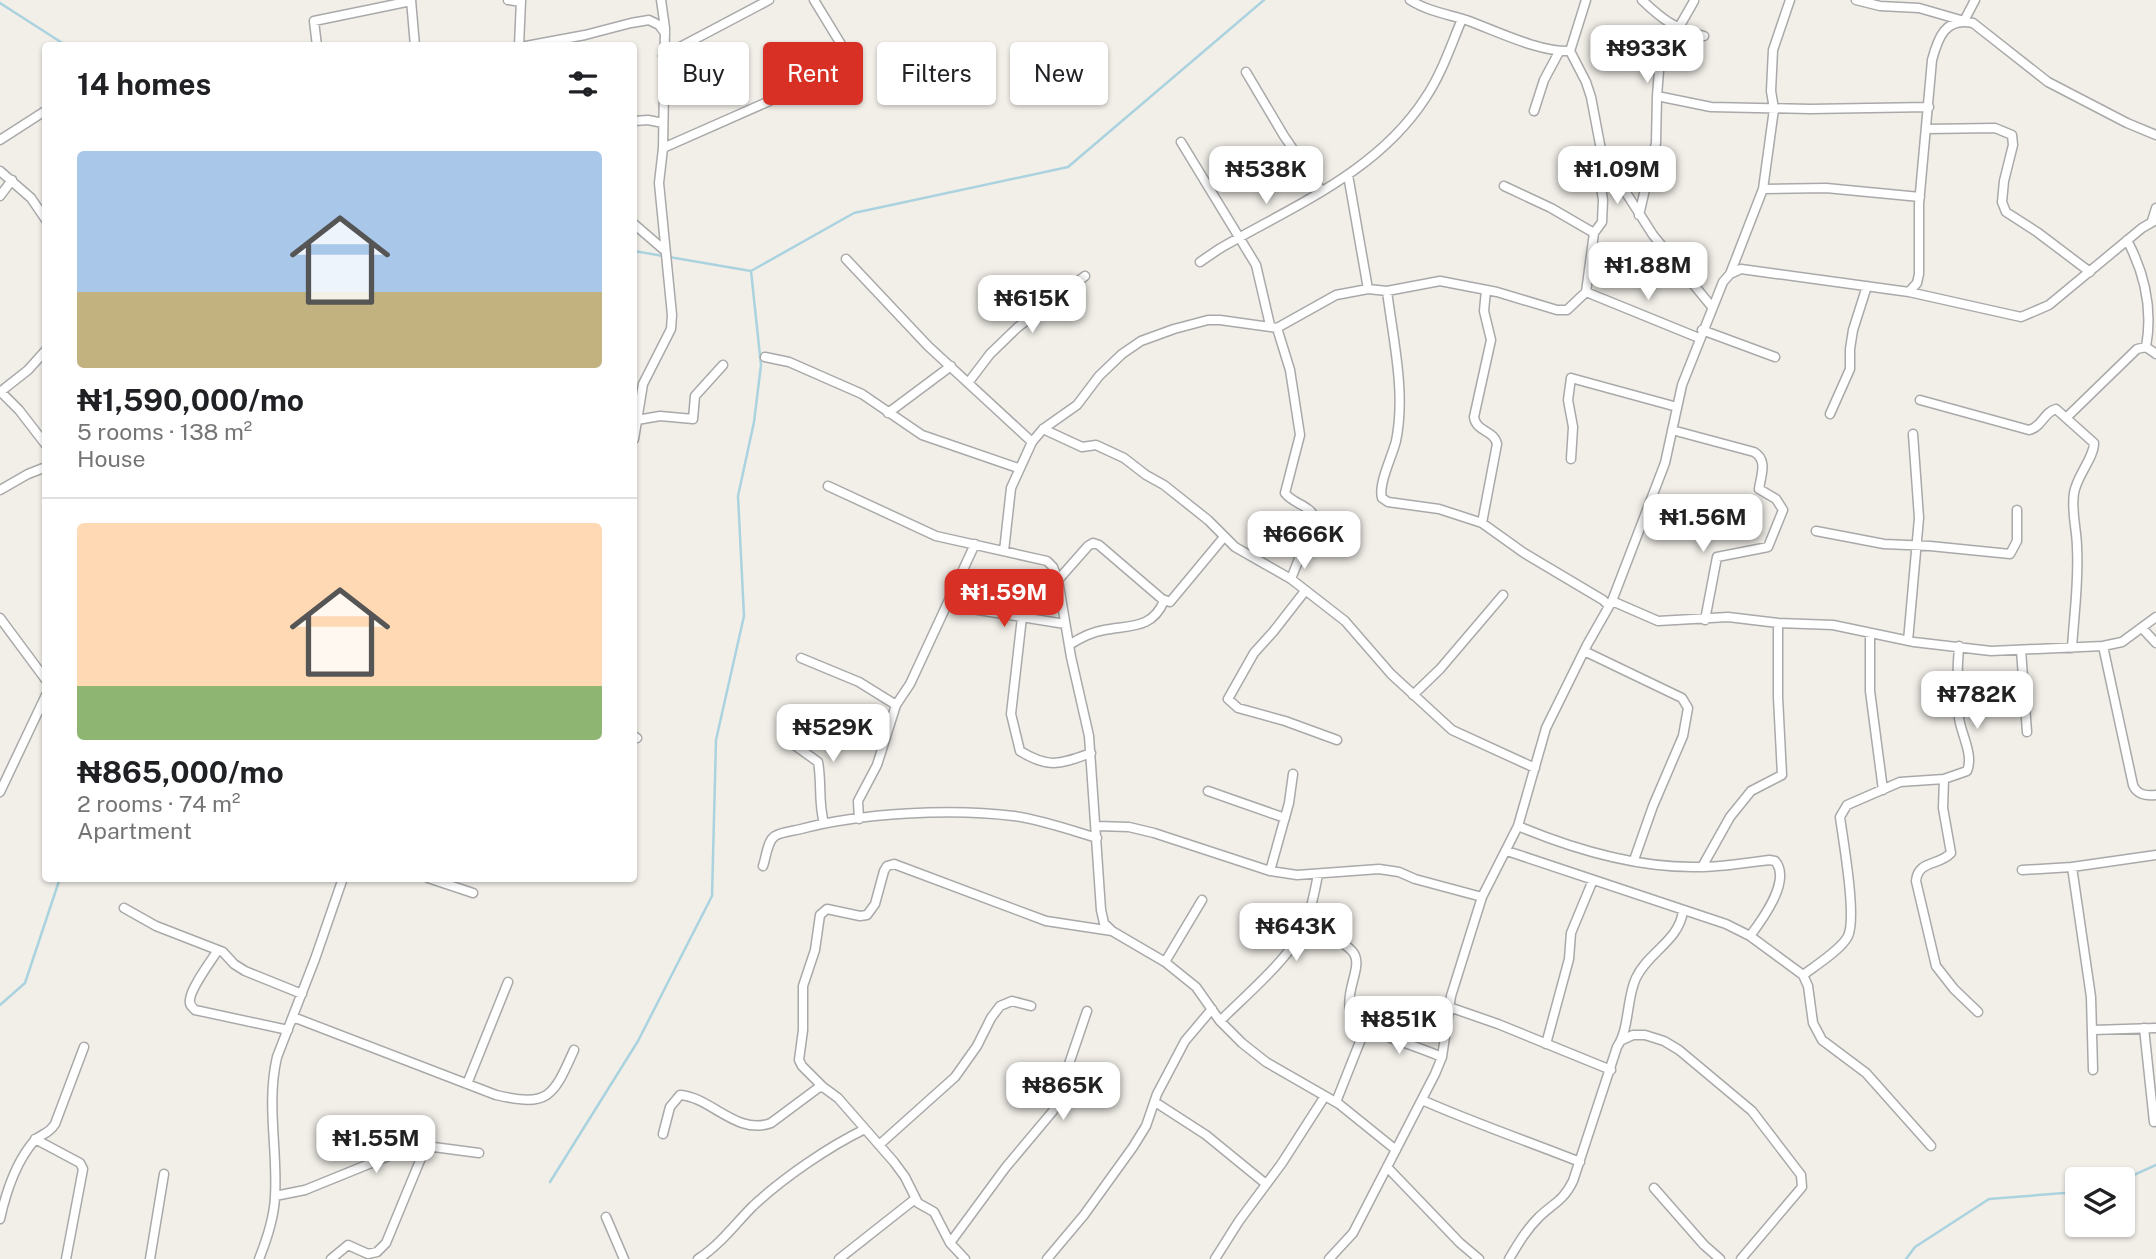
<!DOCTYPE html>
<html lang="en">
<head>
<meta charset="utf-8">
<style>
	:root { --surface:#fff; --page:#f2f2f2; --text:#202124; --muted:#757577; --line:#e0e0e0; --accent:#d93025 }
	body { margin:0; font-family:"Public Sans",sans-serif; background:var(--page); color:var(--text); height:100vh; display:flex; flex-direction:column; font-size:26px; white-space:nowrap }
	* { box-sizing:border-box; margin:0 }
	p { font-size:23px; color:var(--muted) }
	.icon { flex:none; width:38px; height:38px; fill:none; stroke:currentColor; stroke-width:2; stroke-linecap:round; stroke-linejoin:round }
	.map { position:relative; flex:1; overflow:hidden }
	.side { position:absolute; left:42px; top:42px; width:595px; height:840px; display:flex; flex-direction:column; background:var(--surface); border-radius:7px; box-shadow:0 2px 5px #0004 }
	.side>* { flex:none }
	.banner { position:absolute; left:658px; top:42px; width:665px; height:63px; display:flex; gap:14px }
	.controls { position:absolute; left:2065px; top:1167px; display:grid; gap:14px }
	.controls a { display:grid; place-items:center; width:70px; height:70px; border-radius:7px; background:var(--surface); box-shadow:0 2px 5px #0004; font-size:35px }
	.price { position:absolute; translate:-50% -60px; padding:0 16px; border-radius:14px; background:#fff; color:#222; font-size:23px; line-height:46px; filter:drop-shadow(0 2px 4px #0008) }
	.price::after { content:''; position:absolute; left:50%; top:42px; width:21px; height:16px; margin-left:-10px; background:inherit; clip-path:polygon(0 0,100% 0,50% 100%) }
	.price.active { background:var(--accent); color:#fff }
	ul { padding:0; list-style:none }
	li { display:grid; align-content:center; gap:14px; height:371px; padding:0 35px }
	li+li { border-top:2px solid var(--line) }
	li span { display:grid; place-items:center; height:217px; border-radius:7px; color:#555 }
	li>.icon { margin-inline-start:auto }
	span .icon { width:126px; height:126px; fill:#fffc; stroke-width:1 }
	li b { font-size:30px }
	h2 { display:flex; justify-content:space-between; align-items:center; height:84px; padding:0 35px; font-size:30px }
	.chip { padding:0 24px; border-radius:7px; background:var(--surface); box-shadow:0 2px 5px #0004; font-size:24px; line-height:63px }
	.chip.active { background:var(--accent); color:#fff }
	.map>svg:first-child { display:block }
</style>
</head>
<body>
<div class="map">
<svg width="2156" height="1259" viewBox="0 0 2156 1259">
	<rect width="100%" height="100%" fill="#f2efe9"/>
	<g fill="none" stroke-linecap="round" stroke-linejoin="round">
		<path stroke="#aad3df" stroke-width="2.5" d="M0,3L67,46
			M634,251L751,271L854,213L1068,167L1264,0
			M0,1005L25,983L60,878
			M2123,1180L2156,1165
			M550,1182L638,1041L712,896L716,740L744,616L738,496L754,422L761,365L751,271
			M1906,1259L1915,1247L1989,1199L2077,1192"/>
		<g stroke="#a9a9a9" stroke-width="11">
			<path id="street" d="M411,0L415,46
				M508,0L521,2
				M1410,0C1427,11 1447,14 1466,20C1497,31 1538,52 1570,51
				M1586,0L1570,51L1586,82L1591,97L1602,155L1653,235L1712,307
				M1642,0C1664,21 1674,28 1704,36
				M1856,0L1880,6L1919,8L1964,21L1975,0
				M1678,29L1694,1
				M317,46L314,21L411,1
				M519,46L521,0
				M526,46L585,35L631,23L649,20L659,25L665,33
				M663,56L769,0
				M1246,72L1284,136L1321,190
				M1657,96L1660,58
				M1534,111L1544,80L1559,52
				M634,121L648,120L663,123
				M1926,129L1995,128L2012,135L2013,145L2004,181L2002,202L2006,212L2037,232L2090,272
				M0,140L45,111
				M1181,142L1256,265L1270,325
				M663,148L849,66L850,59L814,0
				M0,171L31,198L46,220
				M1348,175L1368,289
				M1763,189L1826,188L1920,197
				M0,196L12,180
				M1639,215L1656,143L1657,96L1711,107L1810,109L1929,107
				M2152,221L2156,208
				M634,224L663,249
				M1594,233L1602,222L1603,200L1600,181L1608,163
				M2127,240C2145,274 2153,309 2146,347
				M846,259L928,346L1032,442
				M1200,262L1219,249C1293,206 1378,172 1426,97C1442,73 1451,45 1462,19
				M1730,274L1741,269L1909,292L2021,317L2049,305L2142,228L2156,220
				M1387,291C1393,339 1406,393 1396,441C1392,457 1378,484 1382,498L1388,502L1439,509L1482,523L1524,553L1603,600L1609,606
				M1586,292L1699,338
				M1909,292L1917,283L1919,274V204L1932,60C1938,38 1945,17 1973,23L2048,82L2127,123L2156,135
				M1277,328L1290,370L1300,435L1285,493C1293,504 1310,505 1315,518L1291,579
				M1702,330L1775,357
				M765,357L789,362L862,394L922,435L1018,468
				M968,383L990,354L1018,327L1085,276
				M0,392L28,370L46,350
				M1,392L19,410L46,445
				M1920,400L2029,430C2042,427 2044,412 2056,409L2094,443C2094,458 2077,475 2074,493C2071,512 2077,530 2077,548C2079,581 2074,615 2072,648
				M888,413L951,366
				M1830,414L1850,369V349L1853,330L1867,286
				M2066,418L2137,349L2146,347L2156,354
				M637,420L660,416L693,419L695,396L723,365
				M1043,429L1082,447L1096,445L1124,458L1146,475L1164,485L1208,520L1235,547L1291,579L1345,621L1391,674L1452,730L1535,768
				M1672,430L1754,452C1768,460 1761,475 1759,489L1776,499L1783,510L1768,547L1717,557L1705,620
				M634,439L643,384L671,329L672,315L659,183L663,148L665,28L661,0
				M1571,459L1573,427L1568,400L1571,378L1677,407
				M828,486L936,536L1047,561L1053,567L1058,580L1071,657L1089,736L1101,910L1104,923L1112,931L1165,962L1196,987L1220,1021L1242,1043L1266,1062L1339,1104L1396,1150
				M0,490L28,474L46,467
				M1482,523L1497,444C1494,430 1476,432 1474,417L1491,340L1484,311L1486,290
				M1816,531L1884,544L1930,546L2010,554L2017,541V510
				M1004,551L1011,488L1032,442L1043,429L1077,405L1099,376L1122,354L1141,341L1174,329L1208,320H1220L1277,328L1336,295L1368,289L1387,291L1440,281L1497,292L1557,310H1567L1586,292L1594,233L1551,208L1504,186
				M1058,580L1088,546L1093,543L1099,545L1162,599L1170,602L1224,537
				M1305,591L1273,632L1254,653L1228,699L1238,708L1285,721L1337,740
				M1612,601L1665,463L1682,385L1723,282L1730,274L1763,189L1774,109L1771,91L1773,50L1790,0
				M947,605L1065,624
				M1022,617L1011,714L1020,751C1049,769 1060,764 1091,753
				M0,618L46,680
				M2142,628L2156,643
				M1870,633V691L1883,790
				M1908,641L1919,518L1913,434
				M1069,645C1080,638 1091,632 1104,630C1131,625 1152,629 1164,601
				M2103,646L2133,785C2137,795 2146,796 2156,795
				M2021,650L2027,732
				M1584,651L1682,698L1688,708L1683,736L1653,806L1634,860
				M801,658L859,682L896,705
				M1413,695L1440,669L1503,595
				M634,736L637,738
				M786,739L818,762C822,783 818,803 824,823
				M1944,779L1943,808L1951,853C1939,866 1918,860 1916,881L1936,966L1954,989L1978,1012
				M1208,791L1285,818
				M0,792L46,695
				M859,819L858,801L877,765L896,705L910,684L975,544
				M1097,826L1129,827L1154,833L1270,871L1297,875L1379,869L1399,872L1415,879L1482,897
				M1518,826C1573,849 1633,867 1693,867C1718,868 1744,863 1769,860L1775,861C1792,880 1762,920 1750,936
				M1507,851L1726,924L1750,936L1803,975L1808,986L1813,1023L1822,1040L1866,1073L1931,1146
				M763,866C766,858 767,841 775,836C781,832 793,831 801,829C861,813 952,808 1014,816C1042,820 1070,830 1097,838
				M1702,867L1730,817L1751,791L1782,775L1778,697V623
				M2072,867L2091,997L2093,1070
				M2022,870L2072,867L2156,855
				M1270,871L1289,803L1293,774
				M428,878L473,893
				M124,908L156,926L223,952L234,964L245,971L302,994
				M1304,927C1319,934 1341,939 1352,951C1369,969 1328,1006 1366,1029C1373,1033 1383,1035 1391,1038C1408,1044 1425,1050 1442,1057
				M218,950C211,961 190,989 190,1000C189,1005 192,1007 195,1010L288,1030
				M1165,962L1202,900
				M1803,975C1815,966 1842,949 1848,936C1857,917 1843,840 1840,817L1847,805L1900,782L1944,779L1967,771C1974,755 1961,734 1959,718C1957,693 1957,670 1959,646
				M1449,1007L1498,1024L1611,1070
				M293,1017L496,1095C549,1107 553,1097 574,1050
				M1220,1021C1245,996 1290,958 1304,927C1311,911 1315,891 1318,874
				M2144,1028L2154,1122
				M2093,1030L2156,1028
				M1622,1040L1633,1035H1645L1664,1041L1679,1050L1752,1111L1801,1175L1802,1187L1741,1259
				M1546,1044L1569,959L1571,933L1593,880
				M467,1084L508,982
				M1422,1100C1474,1123 1527,1141 1580,1162
				M1155,1102L1206,1135L1266,1184
				M1336,1102L1365,1029
				M663,1134L670,1107L680,1095C711,1097 737,1136 771,1123L818,1088L823,1087
				M35,1139L80,1163L83,1169L66,1259
				M879,1145L955,1077L977,1046L991,1018L1000,1006L1012,1001L1031,1006
				M1387,1167L1460,1243L1479,1259
				M1654,1188L1704,1245L1720,1259
				M275,1196L305,1190L406,1149L426,1146L479,1153
				M606,1217L624,1259
				M0,1219C6,1192 15,1163 34,1141C41,1133 47,1136 55,1124L84,1047
				M950,1243L1006,1167L1053,1111L1087,1011
				M150,1259L164,1174
				M259,1259C267,1239 274,1219 275,1197C278,1150 266,1104 277,1057L315,959L343,878
				M331,1259L348,1245L368,1254L377,1252L386,1243L426,1146
				M698,1259C720,1245 735,1224 753,1206C783,1178 828,1147 865,1129
				M839,1259L915,1199
				M965,1259L950,1243L934,1212L918,1203L905,1177L894,1162L838,1098L823,1087L802,1066L799,1060L803,1030V986L815,950L820,915L827,909L860,916L867,915L875,904L884,871L887,866L894,864L1046,921L1112,931
				M1047,1259L1084,1215L1133,1147L1146,1126L1157,1094L1185,1041L1212,1009
				M1215,1259L1239,1221L1282,1163L1325,1096
				M1329,1259L1353,1233L1435,1074L1442,1057L1451,996L1482,897L1518,826L1546,728L1587,645L1612,601L1658,621L1728,617L1778,623L1833,625L1914,642L1991,651L2103,646L2122,642L2156,617
				M1509,1259C1518,1244 1526,1230 1539,1217C1555,1202 1563,1201 1573,1181L1617,1047C1630,1028 1626,999 1636,978C1648,952 1679,941 1683,911"/>
		</g>
		<use href="#street" stroke="#fff" stroke-width="8"/>
	</g>
</svg>
<div class="controls">
<a><svg class="icon" aria-label="layers" viewBox="0 0 24 24"><path d="M12 4l9 5-9 5-9-5zM3 14l9 5 9-5"/></svg></a>
</div>
<b class="price" style="left:1647px;top:85px">₦933K</b>
<b class="price" style="left:1266px;top:206px">₦538K</b>
<b class="price" style="left:1617px;top:206px">₦1.09M</b>
<b class="price" style="left:1648px;top:302px">₦1.88M</b>
<b class="price" style="left:1032px;top:335px">₦615K</b>
<b class="price" style="left:1703px;top:554px">₦1.56M</b>
<b class="price" style="left:1304px;top:571px">₦666K</b>
<b class="price active" style="left:1004px;top:629px">₦1.59M</b>
<b class="price" style="left:1977px;top:731px">₦782K</b>
<b class="price" style="left:833px;top:764px">₦529K</b>
<b class="price" style="left:1296px;top:963px">₦643K</b>
<b class="price" style="left:1399px;top:1056px">₦851K</b>
<b class="price" style="left:1063px;top:1122px">₦865K</b>
<b class="price" style="left:376px;top:1175px">₦1.55M</b>
<div class="banner">
<a class="chip">Buy</a>
<a class="chip active">Rent</a>
<a class="chip">Filters</a>
<a class="chip">New</a>
</div>
<section class="side">
<h2>14 homes<svg class="icon" aria-label="filters" viewBox="0 0 24 24"><path d="M4 7h16M4 17h16"/><circle cx="9" cy="7" r="2"/><circle cx="15" cy="17" r="2"/></svg></h2>
<ul>
<li><span style="background:linear-gradient(#a9c7e8 65%,#c2b280 0)"><svg class="icon" aria-label="home" viewBox="0 0 24 24"><path d="M3 11l9-7 9 7M6 9v11h12V9"/></svg></span><div><b>₦1,590,000/mo</b><p>5 rooms · 138 m²</p><p>House</p></div></li>
<li><span style="background:linear-gradient(#ffd9b3 75%,#8fb573 0)"><svg class="icon" aria-label="home" viewBox="0 0 24 24"><path d="M3 11l9-7 9 7M6 9v11h12V9"/></svg></span><div><b>₦865,000/mo</b><p>2 rooms · 74 m²</p><p>Apartment</p></div></li>
</ul>
</section>
</div>
</body>
</html>
